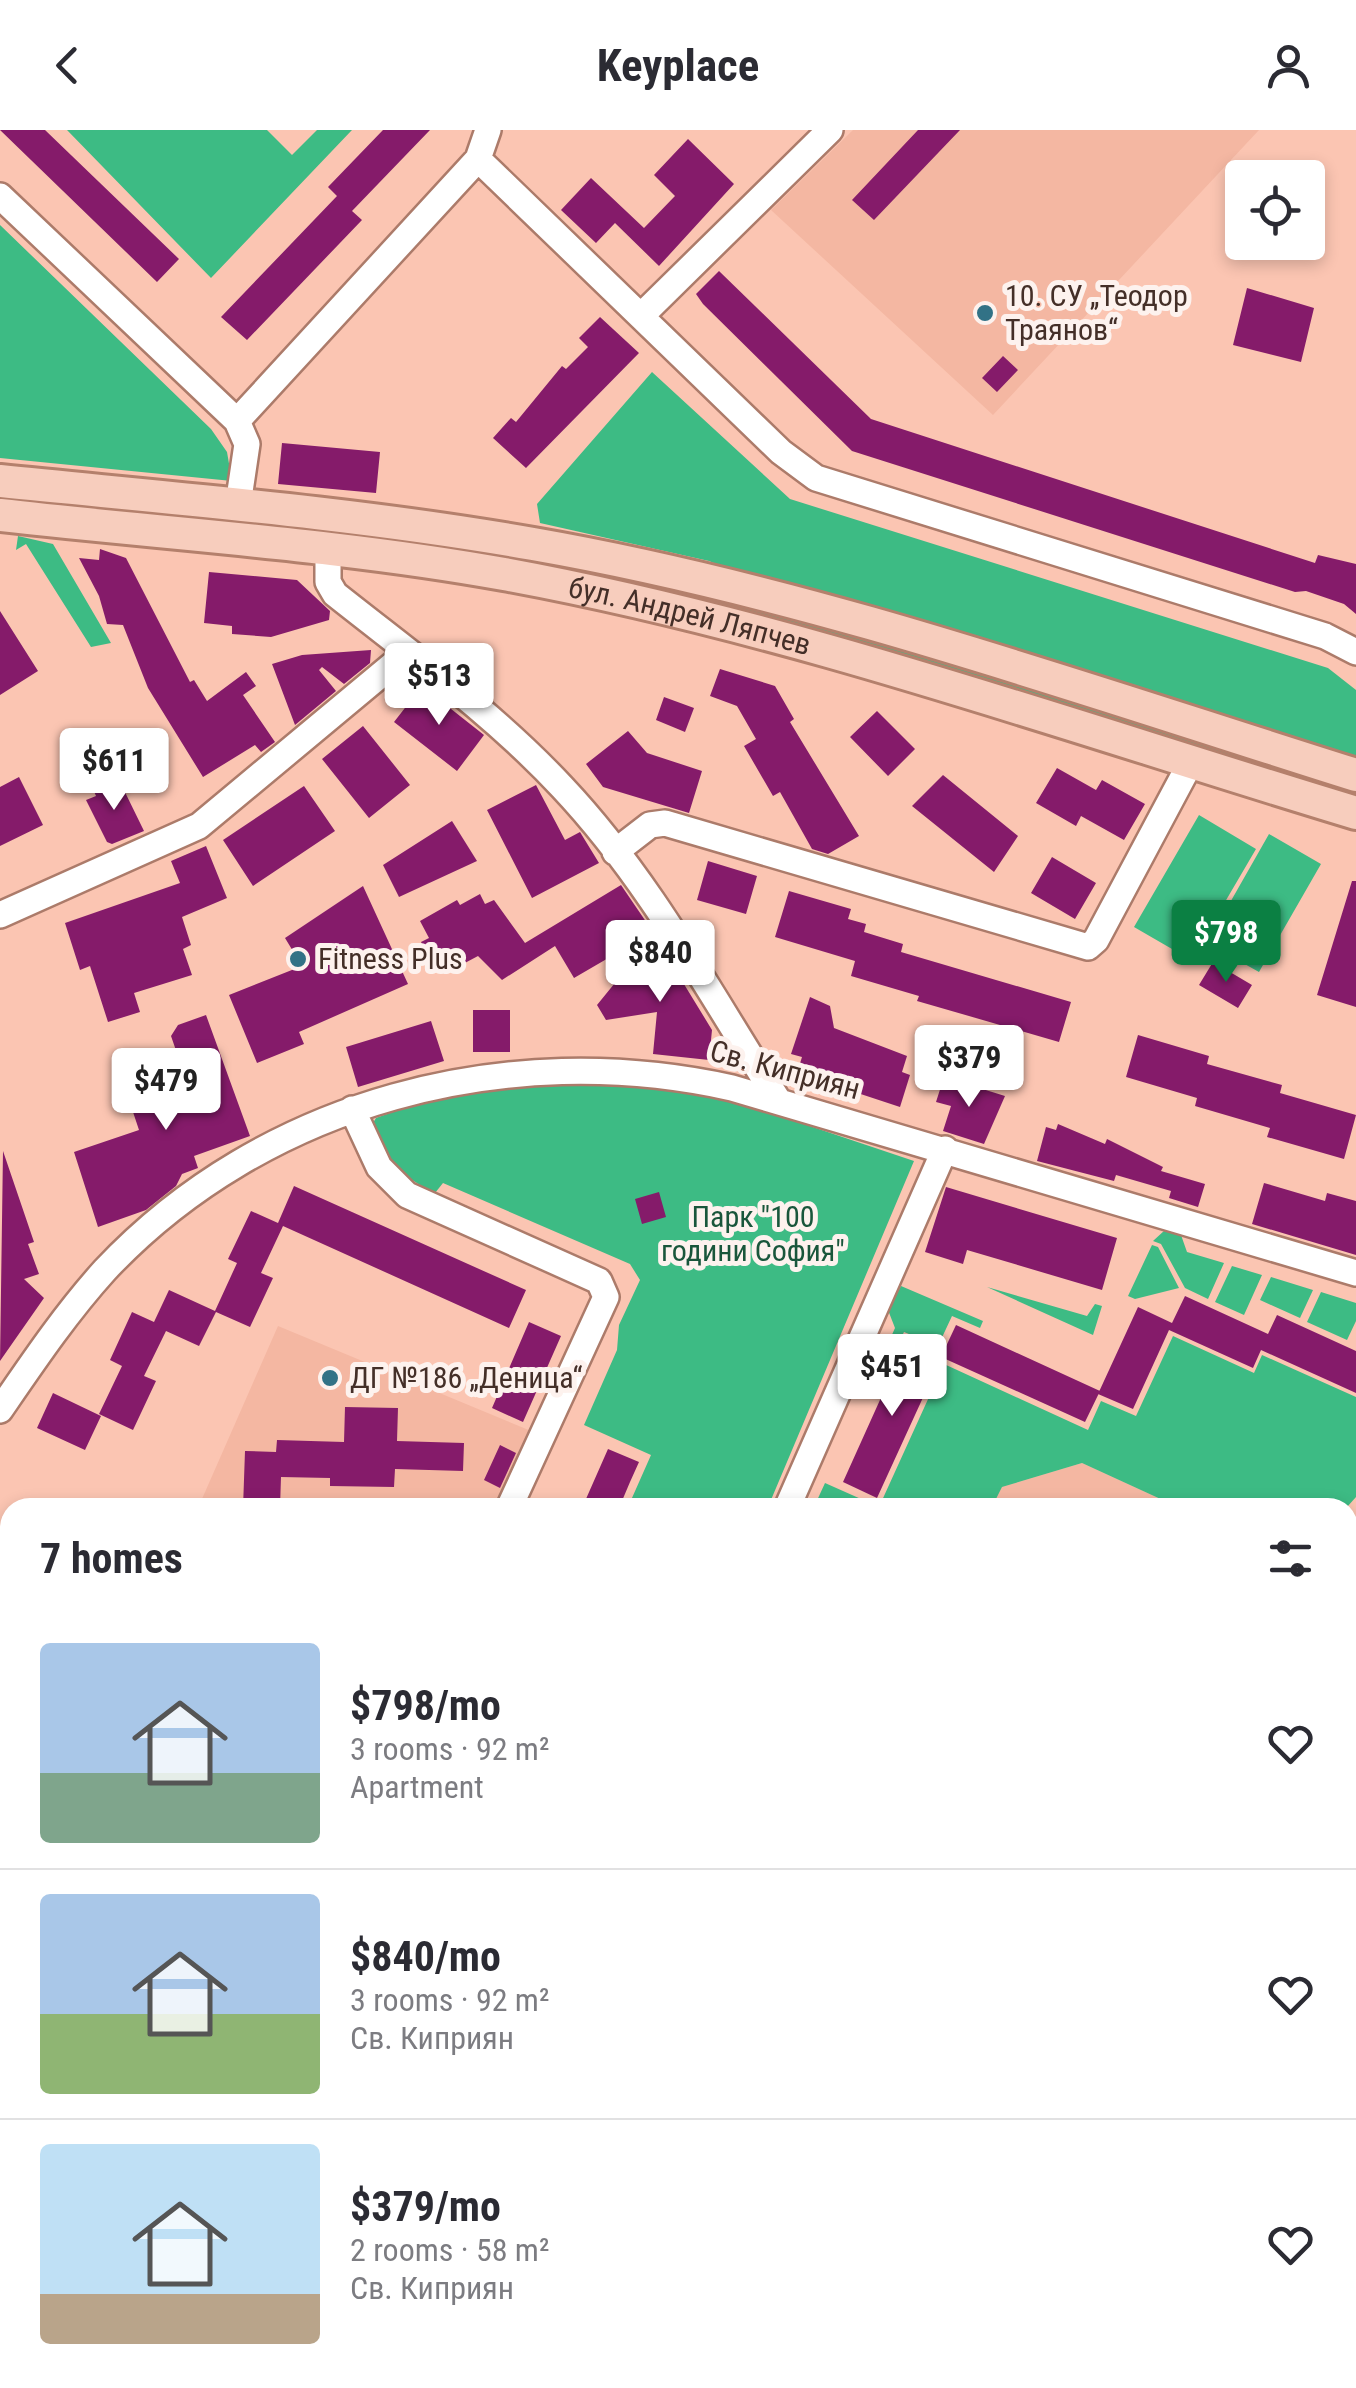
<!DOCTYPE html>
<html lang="en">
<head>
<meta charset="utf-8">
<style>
	:root { --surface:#fff; --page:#f2f2f3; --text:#2b2b33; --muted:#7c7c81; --line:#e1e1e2; --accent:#0b8043 }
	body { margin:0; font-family:"Roboto Condensed",sans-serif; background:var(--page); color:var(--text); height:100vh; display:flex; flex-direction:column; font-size:38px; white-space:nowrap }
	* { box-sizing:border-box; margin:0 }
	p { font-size:32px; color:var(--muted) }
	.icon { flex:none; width:55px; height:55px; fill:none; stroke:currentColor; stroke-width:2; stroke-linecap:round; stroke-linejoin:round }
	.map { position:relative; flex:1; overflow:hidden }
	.side { position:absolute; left:0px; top:1368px; width:1358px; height:892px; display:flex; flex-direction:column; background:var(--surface); border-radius:30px 30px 0 0; box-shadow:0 5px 15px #0003 }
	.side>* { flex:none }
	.controls { position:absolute; left:1225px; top:30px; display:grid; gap:20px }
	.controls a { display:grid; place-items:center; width:100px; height:100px; border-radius:10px; background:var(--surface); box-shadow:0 5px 15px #0003; font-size:50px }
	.price { position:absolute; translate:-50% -85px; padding:0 22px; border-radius:10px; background:#fff; color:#222; font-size:32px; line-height:65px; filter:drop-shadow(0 2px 5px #0008) }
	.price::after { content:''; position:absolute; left:50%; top:60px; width:30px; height:22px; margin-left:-15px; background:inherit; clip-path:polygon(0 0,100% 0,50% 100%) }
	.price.on { background:var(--accent); color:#fff }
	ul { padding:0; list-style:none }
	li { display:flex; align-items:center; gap:30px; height:250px; padding:0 40px }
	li+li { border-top:2px solid var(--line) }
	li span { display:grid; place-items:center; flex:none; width:280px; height:200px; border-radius:10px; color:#555 }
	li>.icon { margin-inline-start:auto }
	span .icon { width:120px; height:120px; fill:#fffc; stroke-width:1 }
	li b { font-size:42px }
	h2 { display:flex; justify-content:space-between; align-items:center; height:120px; padding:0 40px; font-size:42px }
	header { display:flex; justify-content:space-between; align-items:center; height:130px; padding:0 40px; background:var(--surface); font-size:45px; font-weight:700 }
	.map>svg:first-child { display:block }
</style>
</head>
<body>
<header><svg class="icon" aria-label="back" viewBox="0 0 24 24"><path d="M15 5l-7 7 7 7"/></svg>Keyplace<svg class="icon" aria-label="person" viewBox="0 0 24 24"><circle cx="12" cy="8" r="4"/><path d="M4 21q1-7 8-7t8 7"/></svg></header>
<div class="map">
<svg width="1356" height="2258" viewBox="0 0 1356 2258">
	<rect width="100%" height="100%" fill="#fbc5b2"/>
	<path fill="#f4b7a2" d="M853,0H1259L993,285L771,80Z
		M278,1196L531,1301L495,1377L198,1378Z
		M1082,1333L1178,1377L992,1378L1002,1357Z
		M591,2250H871L867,2258H588Z"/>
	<path fill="#3dbb84" d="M67,0H267L292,25L317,0H352L211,148Z
		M0,95L211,299L227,322L232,351L0,328Z
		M652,242L790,369L1328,538L1356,560V629L739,444L709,431L540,393L537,374Z
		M0,368C237,383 474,412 706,465L704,475L0,373Z
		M18,406L53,414L111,513L91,517L26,414L16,420Z
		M716,467L899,516L1356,658V671L714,478Z
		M1199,685L1256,719L1191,830L1134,797Z
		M1269,704L1321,734L1259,842L1207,813Z
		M614,953L717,965L914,1031L768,1377H628L651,1325L584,1295L617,1220L619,1195L640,1150L630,1134L443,1053L435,1063C402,1047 385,1030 371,996L376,988C450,960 535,952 614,953Z
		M1165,1100L1181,1105L1187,1122L1224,1133L1208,1169L1185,1158L1161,1114L1153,1111Z
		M1152,1115L1158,1117L1179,1158L1135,1169L1128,1166Z
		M1232,1136L1262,1145L1244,1185L1215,1172Z
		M1271,1147L1313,1160L1300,1188L1260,1170Z
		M901,1156L983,1191L980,1198L952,1186L938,1216L904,1202L890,1231L882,1227L895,1198L888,1180Z
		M987,1157L1087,1186L1095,1174L1102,1176L1093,1205Z
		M1321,1162L1356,1173V1191L1347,1210L1307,1192Z
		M1173,1206L1254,1243L1262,1225L1356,1267V1367L1347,1377H1178L1082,1333L1002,1357L992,1377H814L825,1353L879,1377L944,1234L1088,1300L1101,1271L1136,1286Z
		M1356,1987V2258H1187L1190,2250H1348V2006Z
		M247,2250H601L618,2258H243Z"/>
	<path fill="#851b6a" d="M0,0H45L179,129L157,152Z
		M383,0H430L352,81L362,90L247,210L221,187L337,66L328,57Z
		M918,0H960L874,90L852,70Z
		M688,9L734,54L659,136L615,93L596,113L561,80L591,48L644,98L675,66L654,45Z
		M719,141L871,289L1315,433L1318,425L1356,434V484L1344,474L1306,461L1295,462L852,321L703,174L696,164Z
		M1247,158L1314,178L1301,232L1233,215Z
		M600,187L639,223L526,338L493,308L511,288L516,292L562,236L566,239L588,217L579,208Z
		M1003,226L1018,240L997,262L982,248Z
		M282,313L380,322L376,363L278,354Z
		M100,419L126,428L190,552L194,550L207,571L246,542L256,556L243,565L275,612L261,622L255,615L203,647L148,558L123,495L107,494L99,466L79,428L99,430Z
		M209,442L297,450L330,481L329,490L271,507L232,504V496L204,493Z
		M0,481L38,541L0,565Z
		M371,520L370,533L344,554L322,537L319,540L336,561L295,595L272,534L302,525Z
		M720,539L775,556L794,589L790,592L859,706L828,724L812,719L780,662L773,666L744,616L756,609L737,576L710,566Z
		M422,556L484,605L457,641L394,592Z
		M664,567L694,578L685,602L656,590Z
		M877,581L915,619L888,646L850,607Z
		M363,596L410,655L369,688L322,629Z
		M628,601L647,623L702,641L689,683L603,657L586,634Z
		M1057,638L1096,660L1102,650L1145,674L1124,710L1081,686L1076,696L1036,673Z
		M943,645L1018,706L994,742L912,676Z
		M19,647L43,695L0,716V657Z
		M108,652L111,659L121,654L144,701L112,714L107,712L86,670L96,666L93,659Z
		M536,655L565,710L580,702L599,733L532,768L487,680Z
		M304,656L335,701L253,756L223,710Z
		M452,691L477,731L399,767L383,735Z
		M206,716L227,768L182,787L191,815L183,819L192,845L134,863L140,882L108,892L90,836L80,840L65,793L180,753L171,731Z
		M1052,727L1096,753L1075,789L1031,763Z
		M708,731L757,746L746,784L697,770Z
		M1352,751H1356V877L1317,865Z
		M621,755L653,802L574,848L555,816L502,850L478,826L446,843L442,839L436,842L421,812L429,808L420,791L457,770L460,775L480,764L485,774L494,770L525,813Z
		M363,756L408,854L299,902L304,914L257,933L229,865L302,836L285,808Z
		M789,761L851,779L848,789L866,794L864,802L903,814L901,822L1071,872L1059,912L917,871L919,866L851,846L855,831L775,807Z
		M654,805L712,900L709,930L653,924L657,882L606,890L597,875Z
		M1213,832L1252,855L1238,878L1199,855Z
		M810,867L830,876L834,898L907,926L902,942L910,945L900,977L797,943L802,927L791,924Z
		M473,880H510V922H473Z
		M206,885L250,1006L194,1026L198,1038L182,1044L176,1056L146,1080L98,1097L74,1022L139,1000L131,976L189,958L171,906L178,895Z
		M431,891L444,931L358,957L346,917Z
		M1138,905L1209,926L1207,934L1282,955L1280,963L1356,985L1344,1029L1267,1007L1270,998L1195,976L1197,968L1126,947Z
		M944,947L1005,966L984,1014L943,1001L951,976L936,972Z
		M1058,994L1105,1014L1107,1009L1163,1037L1161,1041L1205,1054L1198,1077L1169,1068L1171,1061L1116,1045L1114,1051L1037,1031L1046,997L1056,1000Z
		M3,1021L34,1112L28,1114L39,1144L24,1149L44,1168L0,1231Z
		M1264,1053L1325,1071L1327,1063L1356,1071V1125L1252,1094Z
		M294,1056L526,1160L509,1198L283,1096L261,1143L273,1148L250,1197L216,1182L199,1216L166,1201L144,1246L156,1251L133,1300L99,1284L122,1236L110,1230L132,1182L154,1192L169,1160L215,1181L237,1133L228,1129L251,1081L278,1093Z
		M946,1057L1117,1108L1102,1160L967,1120L963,1134L925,1122Z
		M659,1062L666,1087L642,1094L635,1069Z
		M1185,1166L1268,1204L1277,1185L1356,1221V1263L1261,1220L1253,1238L1169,1200L1133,1279L1098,1264L1138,1177L1172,1193Z
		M529,1192L561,1206L523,1292L492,1278Z
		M956,1195L1100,1261L1085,1292L941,1227Z
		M907,1210L942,1226L877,1368L843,1352Z
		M53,1263L101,1286L85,1320L37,1298Z
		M345,1277L398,1278L397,1311L464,1313L463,1341L395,1339L394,1357L330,1356V1348L281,1347L280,1378H243L245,1321L276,1322L277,1310L344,1312Z
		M500,1315L516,1323L500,1358L484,1350Z
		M608,1319L639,1332L630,1352L619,1378H582Z"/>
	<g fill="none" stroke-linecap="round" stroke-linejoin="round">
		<g stroke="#ac7b6a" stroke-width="30">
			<path id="minor" d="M478,29L781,322L816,348L1325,506L1356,522
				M0,66L237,291
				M641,186L830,0
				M238,375L247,314L237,291L478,29L488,0
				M328,421V452L335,464C413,526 494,584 562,657C649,749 710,864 778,970
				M615,722L650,695L665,693L1088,817L1096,810L1192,630
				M0,785L199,696L408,522
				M352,979L379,1037L407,1065L599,1151L606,1167L509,1378
				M0,1280C33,1232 66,1183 105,1140C264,971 508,908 732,958L1356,1143
				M787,1378L945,1019
				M1348,1669L1356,1650
				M0,1687L10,1665
				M1081,2258L1085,2250"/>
		</g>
		<g stroke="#b4806c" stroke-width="38">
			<g id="major">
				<path d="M0,351C178,369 357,383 533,414C814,463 1085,560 1356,645"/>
				<path id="s1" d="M0,385C167,404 338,414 504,444C794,497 1074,598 1356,683"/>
			</g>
		</g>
		<use href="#minor" stroke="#fff" stroke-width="25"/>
		<use href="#major" stroke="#f7cdbd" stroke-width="32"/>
	</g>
	<g fill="#327286" stroke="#fdf2ee" stroke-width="4">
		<circle cx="985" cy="183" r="10"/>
		<circle cx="298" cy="829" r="10"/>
		<circle cx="330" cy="1248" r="10"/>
	</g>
	<g text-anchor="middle" stroke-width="10" stroke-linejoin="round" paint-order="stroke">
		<g font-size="30" fill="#442f28" stroke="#fdf2ee" text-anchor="start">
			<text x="1005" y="176">10. СУ „Теодор<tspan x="1005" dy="34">Траянов“</tspan></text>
			<text x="318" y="839">Fitness Plus</text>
			<text x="350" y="1258">ДГ №186 „Деница“</text>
		</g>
		<g font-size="30" fill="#442f28" stroke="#fdf2ee">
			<text dy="10" stroke="none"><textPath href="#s1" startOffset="698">бул. Андрей Ляпчев</textPath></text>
			<text transform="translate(785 940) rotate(15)" y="10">Св. Киприян</text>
		</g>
		<g font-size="30" fill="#19563b" stroke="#fdf2ee">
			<text x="753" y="1097">Парк "100<tspan x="753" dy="34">години София"</tspan></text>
		</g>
	</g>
</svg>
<div class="controls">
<a><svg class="icon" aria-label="locate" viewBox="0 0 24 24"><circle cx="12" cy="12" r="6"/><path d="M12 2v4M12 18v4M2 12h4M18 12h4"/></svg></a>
</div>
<b class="price" style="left:439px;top:598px">$513</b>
<b class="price" style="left:114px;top:683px">$611</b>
<b class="price on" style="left:1226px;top:855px">$798</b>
<b class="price" style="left:660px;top:875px">$840</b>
<b class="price" style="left:969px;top:980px">$379</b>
<b class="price" style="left:166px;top:1003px">$479</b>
<b class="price" style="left:892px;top:1289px">$451</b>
<section class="side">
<h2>7 homes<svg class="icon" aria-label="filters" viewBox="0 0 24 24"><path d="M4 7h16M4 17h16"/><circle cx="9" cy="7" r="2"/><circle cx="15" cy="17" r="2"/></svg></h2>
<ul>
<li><span style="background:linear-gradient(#a9c7e8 65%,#7fa58c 0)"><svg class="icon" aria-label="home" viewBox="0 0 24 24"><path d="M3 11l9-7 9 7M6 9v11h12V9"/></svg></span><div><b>$798/mo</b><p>3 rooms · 92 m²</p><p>Apartment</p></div><svg class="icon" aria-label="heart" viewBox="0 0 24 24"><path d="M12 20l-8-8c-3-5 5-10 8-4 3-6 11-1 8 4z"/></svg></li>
<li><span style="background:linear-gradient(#a9c7e8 60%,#8fb573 0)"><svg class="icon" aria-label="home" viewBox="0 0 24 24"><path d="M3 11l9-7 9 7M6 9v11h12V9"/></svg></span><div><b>$840/mo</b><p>3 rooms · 92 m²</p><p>Св. Киприян</p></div><svg class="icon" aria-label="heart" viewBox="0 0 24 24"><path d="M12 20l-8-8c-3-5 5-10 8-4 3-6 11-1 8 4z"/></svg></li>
<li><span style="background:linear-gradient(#bfe0f5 75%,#b9a48a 0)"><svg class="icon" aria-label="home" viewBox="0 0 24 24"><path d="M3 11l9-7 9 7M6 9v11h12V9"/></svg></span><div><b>$379/mo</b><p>2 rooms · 58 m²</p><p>Св. Киприян</p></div><svg class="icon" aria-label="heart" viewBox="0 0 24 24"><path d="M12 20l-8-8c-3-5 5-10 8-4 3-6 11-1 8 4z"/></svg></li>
</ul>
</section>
</div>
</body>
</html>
